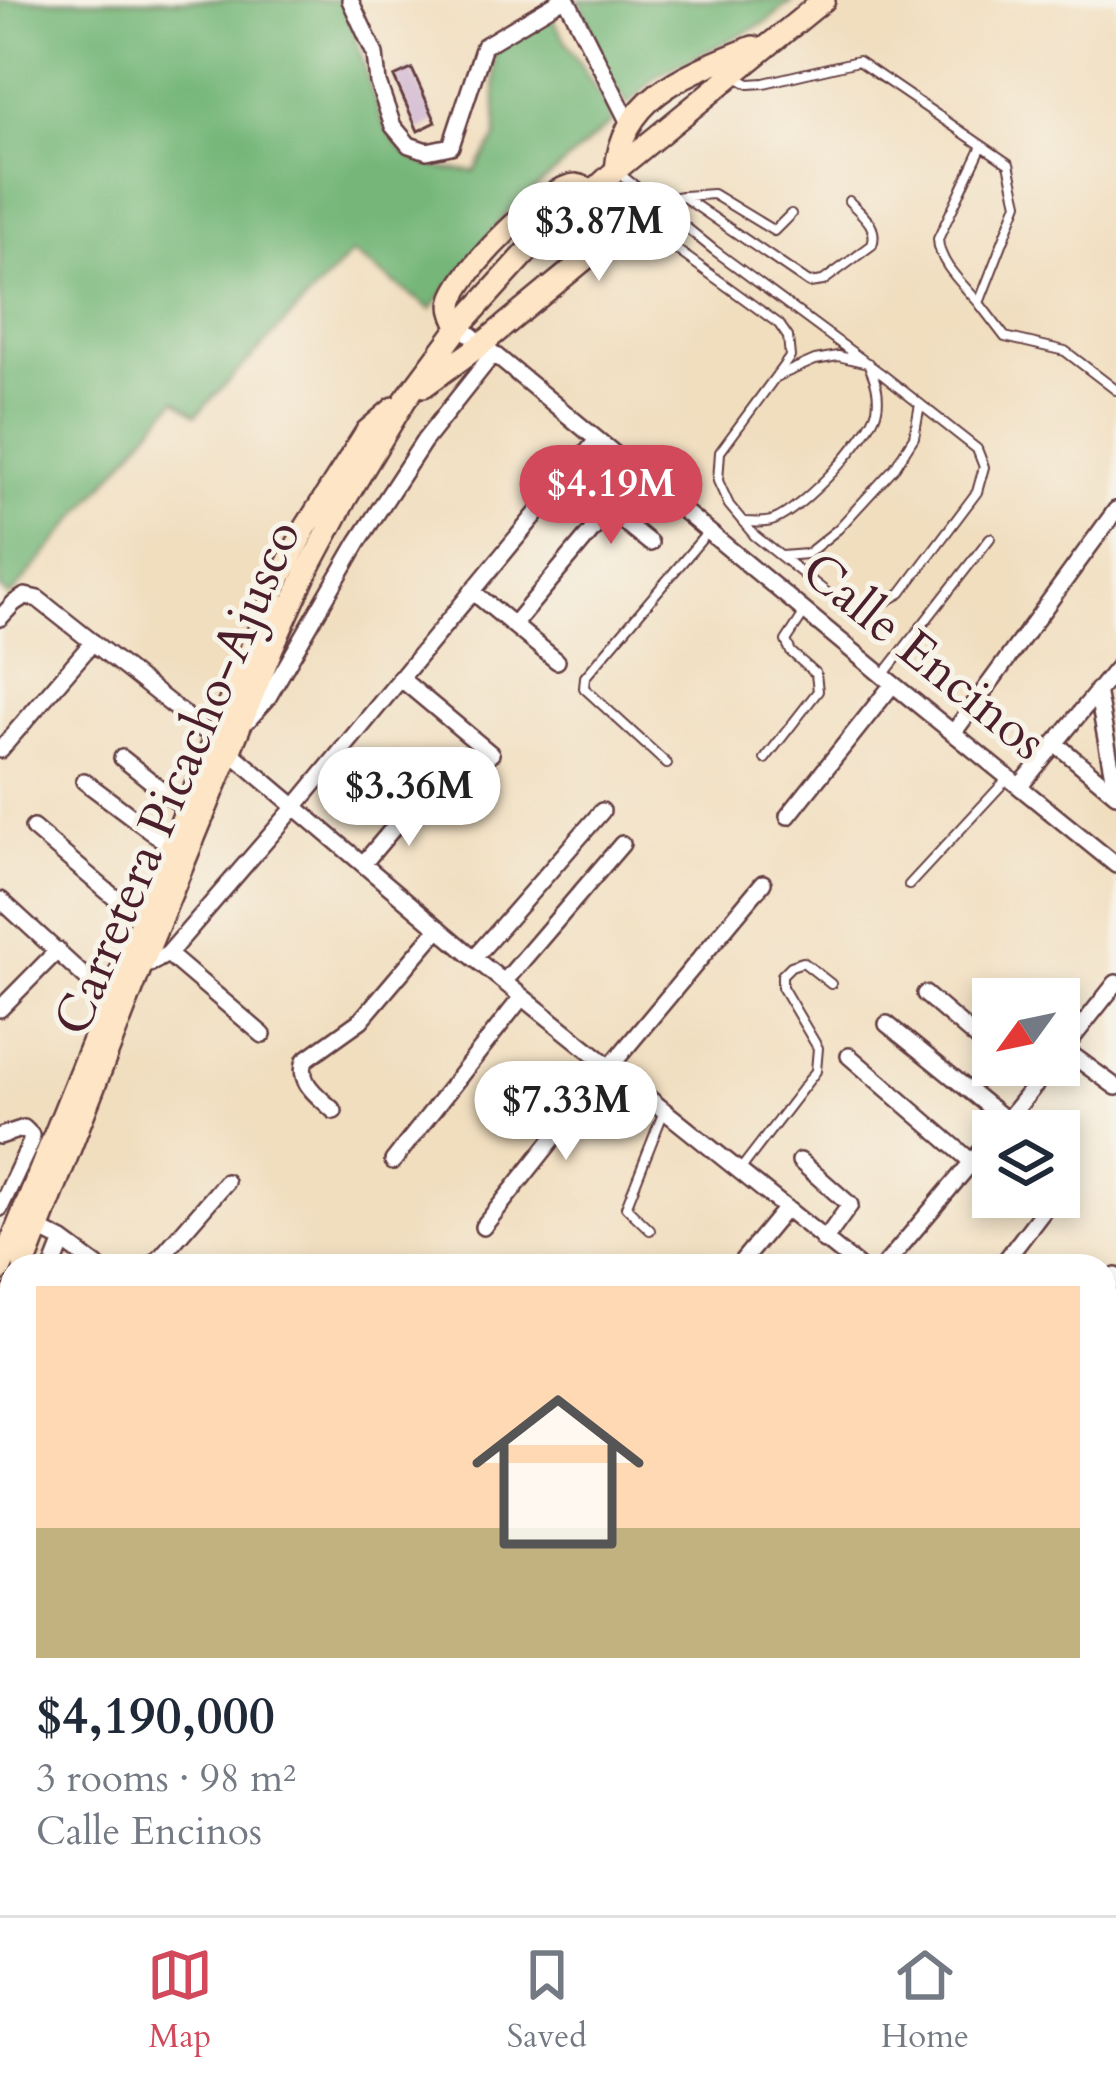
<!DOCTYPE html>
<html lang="en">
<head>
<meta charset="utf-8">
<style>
	:root { --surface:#fff; --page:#f6f6f7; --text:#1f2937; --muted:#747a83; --line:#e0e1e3; --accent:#d1495b }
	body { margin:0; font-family:Cardo,serif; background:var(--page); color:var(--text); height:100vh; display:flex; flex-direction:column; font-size:45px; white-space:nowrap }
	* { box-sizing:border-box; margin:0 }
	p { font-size:39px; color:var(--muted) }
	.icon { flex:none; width:66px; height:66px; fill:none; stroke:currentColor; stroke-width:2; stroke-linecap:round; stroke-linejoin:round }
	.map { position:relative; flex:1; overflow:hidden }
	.side { position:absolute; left:0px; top:1254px; width:1116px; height:663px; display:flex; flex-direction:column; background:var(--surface); border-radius:36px 36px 0 0; box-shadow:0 6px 18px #0003 }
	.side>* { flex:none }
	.needle { width:78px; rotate:237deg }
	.controls { position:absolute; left:972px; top:978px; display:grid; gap:24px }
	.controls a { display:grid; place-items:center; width:108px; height:108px; border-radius:0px; background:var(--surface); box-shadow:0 6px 18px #0003; font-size:60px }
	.price { position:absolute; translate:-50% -102px; padding:0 27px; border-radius:42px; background:#fff; color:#222; font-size:39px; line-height:78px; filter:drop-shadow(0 3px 6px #0008) }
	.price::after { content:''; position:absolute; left:50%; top:72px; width:36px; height:27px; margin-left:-18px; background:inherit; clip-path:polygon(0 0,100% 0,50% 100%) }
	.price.current { background:var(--accent); color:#fff }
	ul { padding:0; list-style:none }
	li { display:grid; align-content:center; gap:24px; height:636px; padding:0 36px }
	li span { display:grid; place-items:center; height:372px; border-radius:0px; color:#555 }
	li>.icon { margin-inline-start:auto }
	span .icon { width:216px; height:216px; fill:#fffc; stroke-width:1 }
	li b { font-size:51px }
	.dock { display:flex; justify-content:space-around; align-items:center; height:168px; border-top:3px solid var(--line); background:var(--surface); font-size:33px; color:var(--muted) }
	.dock a { display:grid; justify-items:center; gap:6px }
	.dock .current { color:var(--accent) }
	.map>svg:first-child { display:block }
</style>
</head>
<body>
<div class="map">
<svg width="1116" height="1915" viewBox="0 0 1116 1915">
	<rect width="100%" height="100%" fill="#f7f3e8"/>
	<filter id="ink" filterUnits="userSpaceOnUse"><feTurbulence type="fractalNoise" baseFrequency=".00833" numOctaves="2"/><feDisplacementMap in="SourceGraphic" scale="24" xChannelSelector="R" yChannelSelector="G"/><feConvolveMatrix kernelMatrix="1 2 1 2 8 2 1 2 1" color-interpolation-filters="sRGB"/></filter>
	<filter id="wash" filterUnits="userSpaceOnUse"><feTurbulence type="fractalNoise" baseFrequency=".004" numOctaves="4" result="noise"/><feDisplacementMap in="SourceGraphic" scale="48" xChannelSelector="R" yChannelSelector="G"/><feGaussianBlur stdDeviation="2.7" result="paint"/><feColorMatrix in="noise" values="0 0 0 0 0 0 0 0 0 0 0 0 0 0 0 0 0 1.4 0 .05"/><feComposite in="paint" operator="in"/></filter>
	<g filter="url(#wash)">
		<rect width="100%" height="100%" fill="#f1debf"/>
		<path fill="#76b779" stroke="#606b52" stroke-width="3" d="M0,0H340C345,12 351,23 355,35C369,76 376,139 418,161C434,170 457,170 475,171L497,137L494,49L547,20H553L610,113L612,122L507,213L431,309L352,253L196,415L176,399L10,597L0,589Z
			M579,0H793L767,22L658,75L628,105L612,82Z"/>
		<g id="blocks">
			<path fill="#c8a7cc" d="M412,69L436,122L418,131L394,77Z"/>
		</g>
	</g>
	<g filter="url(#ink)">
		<use href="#blocks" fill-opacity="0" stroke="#633c41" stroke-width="3"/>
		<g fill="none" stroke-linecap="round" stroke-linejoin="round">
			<g stroke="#633c41" stroke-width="12">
				<path id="lane" d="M738,78L749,84L764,83L858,61L1009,164L1018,203L979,303L1005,337L1065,351L1116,390
					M684,196L713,194L774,231L791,214
					M653,201L682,196L809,283L823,281L872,245C879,226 862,215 849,201
					M615,205L779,324L788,337L790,357L720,452L718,481L729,505L754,535L841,604L872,609L901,593L977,492L984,467L977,449L883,375L714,250L619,173
					M979,303C963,284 939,264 938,239L982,146
					M745,522C755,522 765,524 774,520C801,510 871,437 877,409C880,392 875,379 868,363L838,356L815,360L778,376
					M782,556L807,554L838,529L895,467L914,437L920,404
					M884,674L990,538
					M765,759L818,691L816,674L791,652L786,641L805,612
					M667,764L584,688L585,677L707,533
					M909,885L1009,777
					M740,1170L816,1071L818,1048L782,987V975L791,966L803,962L831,984
					M650,1230L626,1207L664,1111"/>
			</g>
			<g stroke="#633c41" stroke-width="20">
				<path id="street" d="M350,0L375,54L378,83L393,126L409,145L427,151L451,146L484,46L561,0
					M567,0L629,123
					M460,326L883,676L1116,865
					M609,510L650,543
					M472,591L557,661
					M0,618L14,603L25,596L38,599L215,739L474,958L858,1266
					M514,624L609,510L567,476
					M400,678L491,754
					M1097,690L1116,793
					M248,720L267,699L358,542L424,441L493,354
					M954,732L1116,510
					M1055,743L1116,794
					M0,750L93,642
					M122,758L187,810
					M84,781L172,847
					M1020,786L1116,669
					M788,816L893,684
					M33,828L142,921
					M363,864L417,800
					M1,900L110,1000
					M168,954L263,1035
					M474,958L602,811
					M140,969L168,954L295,807L597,440
					M504,982L622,844
					M925,994L993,1052
					M0,1009L58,950
					M887,1024L1007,1121
					M1064,1049L1116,1087
					M1059,1055L1116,983
					M849,1056L972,1162
					M1008,1065L1035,1086
					M334,1111C319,1096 297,1084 305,1060L361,1020L439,928
					M1000,1129L1051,1065
					M0,1136L24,1128L31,1135V1142L0,1208
					M393,1161L522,997
					M800,1161L850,1205L824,1241
					M483,1227L610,1067L763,883
					M39,1229L63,1241L97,1266
					M1005,1261L1054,1197
					M53,1266L63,1241
					M153,1266L226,1182
					M738,1266L786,1208
					M884,1266L993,1137
					M1104,1291L1116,1276
					M0,1390L12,1362
					M1104,1469L1116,1454
					M0,1514L12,1516
					M1116,1609L1109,1623L1116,1630
					M0,1647L12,1649
					M1104,1686L1116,1687
					M0,1798L12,1799
					M1104,1823L1116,1825
					M400,1905L411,1915
					M681,1905L757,1915
					M171,1915L173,1905
					M488,1915L500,1905"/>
			</g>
			<g stroke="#633c41" stroke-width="26">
				<path id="secondary" d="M616,170C622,94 692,72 753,47
					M424,386L482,344L596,250L607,234L610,214L594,190C588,189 582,186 576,185C546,185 462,270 453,300C450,309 455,318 460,326
					M24,1266L140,969L272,648L306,573L346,498L405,400L460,326L527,252L616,170L824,0
					M0,1270L279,580L306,527L367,431L394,408
					M0,1323L12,1294"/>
			</g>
			<use href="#lane" stroke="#fff" stroke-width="8"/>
			<use href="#street" stroke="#fff" stroke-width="15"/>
			<use href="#secondary" stroke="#fde5c5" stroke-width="21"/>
		</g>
	</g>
	<g text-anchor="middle" stroke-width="10" stroke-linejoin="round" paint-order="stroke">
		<g font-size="51" fill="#4a1f2b" stroke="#f7f3e8">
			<text transform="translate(925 655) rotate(39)" y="18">Calle Encinos</text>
			<text transform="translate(176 777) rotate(-67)" y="18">Carretera Picacho-Ajusco</text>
		</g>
	</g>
</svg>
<div class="controls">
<a><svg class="needle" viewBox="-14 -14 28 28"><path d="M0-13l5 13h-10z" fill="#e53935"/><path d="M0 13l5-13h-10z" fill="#747a83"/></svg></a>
<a><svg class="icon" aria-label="layers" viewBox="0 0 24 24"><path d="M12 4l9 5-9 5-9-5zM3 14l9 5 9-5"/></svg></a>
</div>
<b class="price" style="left:599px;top:284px">$3.87M</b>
<b class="price current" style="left:611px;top:547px">$4.19M</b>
<b class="price" style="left:409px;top:849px">$3.36M</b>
<b class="price" style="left:566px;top:1163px">$7.33M</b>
<section class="side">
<ul>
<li><span style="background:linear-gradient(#ffd9b3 65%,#c2b280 0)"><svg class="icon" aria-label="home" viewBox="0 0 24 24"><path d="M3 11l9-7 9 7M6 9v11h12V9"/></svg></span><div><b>$4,190,000</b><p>3 rooms · 98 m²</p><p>Calle Encinos</p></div></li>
</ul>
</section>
</div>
<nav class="dock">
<a class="current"><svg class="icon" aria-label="map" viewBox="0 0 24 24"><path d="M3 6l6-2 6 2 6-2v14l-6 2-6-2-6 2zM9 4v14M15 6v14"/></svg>Map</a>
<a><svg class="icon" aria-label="saved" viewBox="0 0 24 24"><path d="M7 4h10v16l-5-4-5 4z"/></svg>Saved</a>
<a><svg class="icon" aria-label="home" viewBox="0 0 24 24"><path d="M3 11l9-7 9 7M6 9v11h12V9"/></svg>Home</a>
</nav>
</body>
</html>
